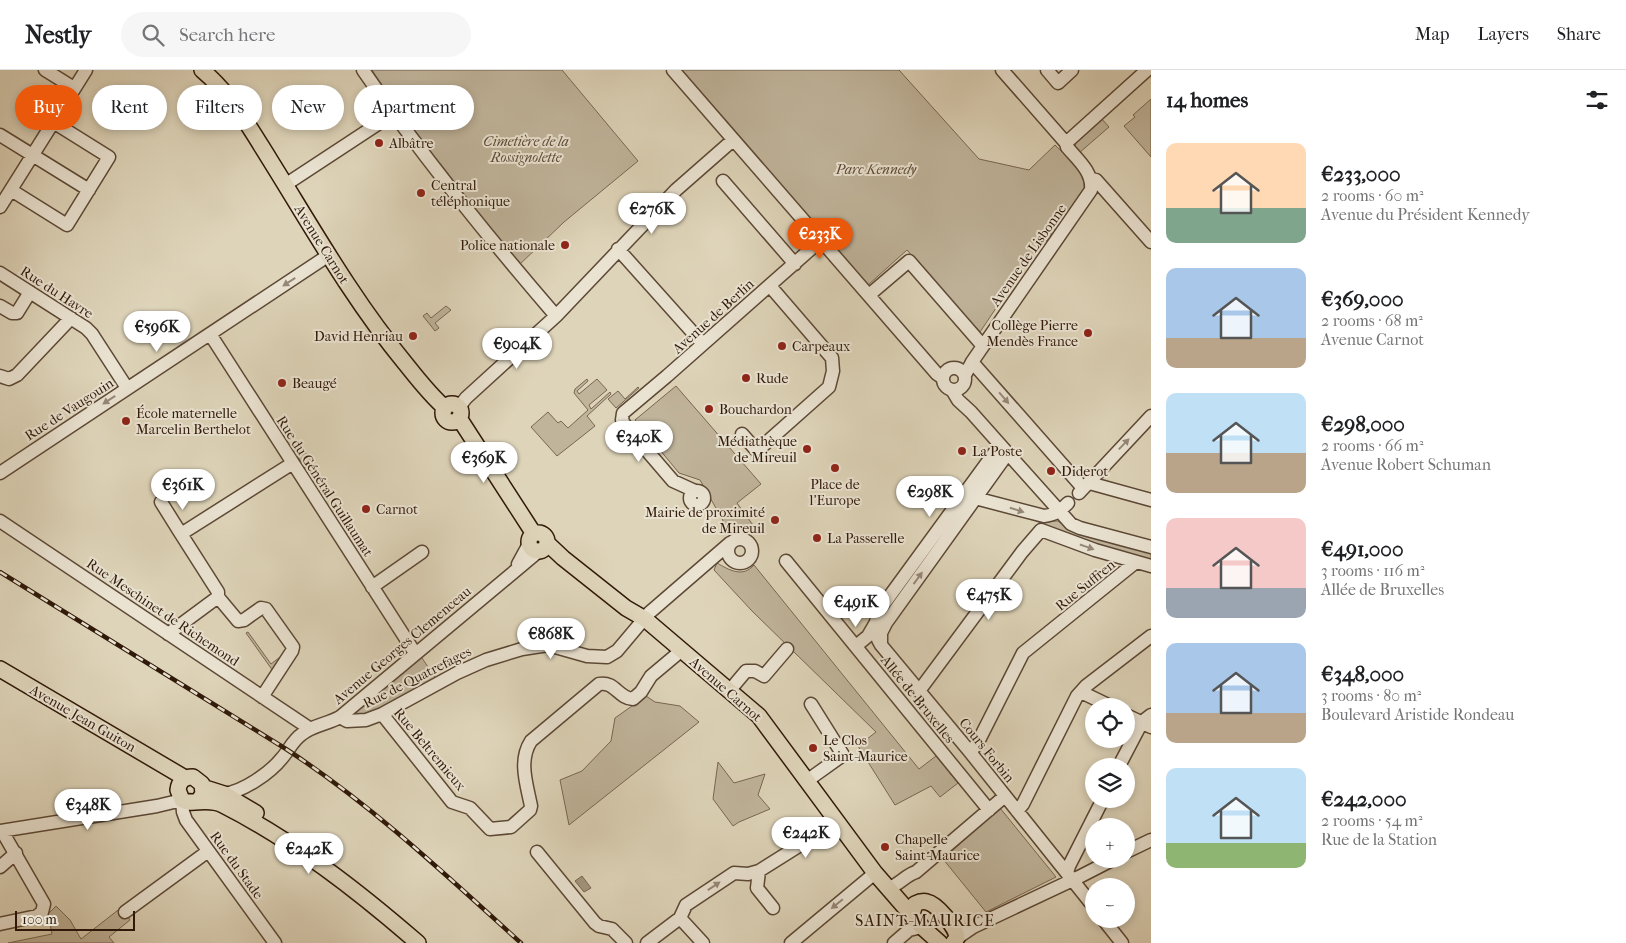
<!DOCTYPE html>
<html lang="en">
<head>
<meta charset="utf-8">
<style>
	:root { --surface:#fff; --page:#f6f6f6; --text:#202124; --muted:#757577; --line:#e0e0e0; --accent:#ea580c }
	body { margin:0; font-family:"IM FELL French Canon",serif; background:var(--page); color:var(--text); height:100vh; display:flex; flex-direction:column; font-size:19px; white-space:nowrap }
	* { box-sizing:border-box; margin:0 }
	p { font-size:16px; color:var(--muted) }
	.icon { flex:none; width:28px; height:28px; fill:none; stroke:currentColor; stroke-width:2; stroke-linecap:round; stroke-linejoin:round }
	.map { position:relative; flex:1; overflow:hidden }
	.panel { display:flex; flex-direction:column; background:var(--surface); width:475px }
	.panel>* { flex:none }
	.hud { position:absolute; left:15px; top:15px; width:475px; height:45px; display:flex; gap:10px }
	.fabs { position:absolute; left:1085px; top:628px; display:grid; gap:10px }
	.fabs a { display:grid; place-items:center; width:50px; height:50px; border-radius:50%; background:var(--surface); box-shadow:0 2px 8px #0003; font-size:25px }
	.scale { position:absolute; left:15px; bottom:12px; width:120px; box-sizing:border-box; padding-left:5px; border:2px solid #301909; border-top:0; font-size:14px; line-height:18px; white-space:nowrap; color:#301909; -webkit-text-stroke:4px #eae3d2; paint-order:stroke }
	.price { position:absolute; translate:-50% -42px; padding:0 11px; border-radius:18px; background:#fff; color:#222; font-size:16px; line-height:32px; filter:drop-shadow(0 1px 2px #0008) }
	.price::after { content:''; position:absolute; left:50%; top:30px; width:15px; height:11px; margin-left:-8px; background:inherit; clip-path:polygon(0 0,100% 0,50% 100%) }
	.price.current { background:var(--accent); color:#fff }
	ul { padding:0; list-style:none }
	li { display:flex; align-items:center; gap:15px; height:125px; padding:0 15px }
	li span { display:grid; place-items:center; flex:none; width:140px; height:100px; border-radius:10px; color:#555 }
	li>.icon { margin-inline-start:auto }
	span .icon { width:60px; height:60px; fill:#fffc; stroke-width:1 }
	li b { font-size:21px }
	h2 { display:flex; justify-content:space-between; align-items:center; height:60px; padding:0 15px; font-size:21px }
	.pill { padding:0 18px; border-radius:22px; background:var(--surface); box-shadow:0 2px 8px #0003; font-size:18px; line-height:45px }
	.pill.current { background:var(--accent); color:#fff }
	header { display:flex; align-items:center; gap:30px; box-sizing:border-box; height:70px; padding:0 25px; background:var(--surface); border-bottom:1px solid var(--line) }
	header strong { font-size:24px }
	nav { display:flex; gap:28px; margin-inline-start:auto; font-size:18px }
	.search { width:350px; height:45px; background:var(--page); display:flex; align-items:center; gap:12px; box-sizing:border-box; padding:0 18px; border-radius:28px; color:var(--muted); font-size:19px }
	main { display:flex; flex:1; min-height:0 }
	.map>svg:first-child { display:block }
</style>
</head>
<body>
<header>
<strong>Nestly</strong>
<div class="search"><svg class="icon" aria-label="search" viewBox="0 0 24 24"><circle cx="10" cy="10" r="6"/><path d="M15 15l6 6"/></svg>Search here</div>
<nav><a>Map</a><a>Layers</a><a>Share</a></nav>
</header>
<main>
<div class="map">
<svg width="1151" height="873" viewBox="0 0 1151 873">
	<rect width="100%" height="100%" fill="#ded4b9"/>
	<filter id="stains"><feTurbulence type="fractalNoise" baseFrequency=".004" numOctaves="4"/><feColorMatrix values="0 0 0 0 .2 0 0 0 0 .09 0 0 0 0 .02 0 0 0 .5 -.17"/></filter>
	<radialGradient id="worn" r=".72"><stop offset=".6" stop-color="#630" stop-opacity="0"/><stop offset="1" stop-color="#630" stop-opacity=".3"/></radialGradient>
	<path fill="#c0b49b" stroke="#786652" d="M372,0H562L638,91L564,152L518,196L443,97L404,51L408,47L406,42L399,32L393,33Z
		M679,0H899L979,89L1029,100L1055,75C1067,87 1087,102 1084,120L1048,169L1029,189L980,262L907,180L868,215Z
		M1151,29V87L1124,56L1135,47L1133,45Z
		M1101,48L1109,57L1079,83L1075,77L1076,71Z
		M446,236L451,240L435,253L439,258L435,261L423,246L427,243L431,248Z
		M587,309L588,311L577,321L579,324L597,309L607,320L589,335L591,339L610,322L611,324L587,346L595,356L557,386L531,357L548,342L558,353L561,351L568,358L588,340L574,323L575,319Z
		M676,316L761,414L737,433L753,455L744,461L730,463L700,410L679,403L635,350Z
		M638,317L639,318L616,338L608,329L618,321L625,329Z
		M302,377L312,393L305,398L294,381Z
		M1036,451H1058L1068,458L1151,482V493L1087,475L1069,464Z
		M717,493C729,500 743,508 754,495L919,699L936,686L958,713L940,727L931,716L895,735L858,676L876,662L752,541L714,500Z
		M248,562L271,594L284,584L273,601L246,563Z
		M420,585L436,609L367,646H357L356,641Z
		M646,626L655,632L680,636L699,652L569,755L560,710L582,701L611,671L615,648Z
		M718,692L734,713L765,704L758,725L770,739L739,752L733,756L713,729Z
		M1000,738L1056,807L986,842L943,789Z
		M56,836L70,850L81,869L122,837L130,850L109,867L114,873H8L52,864L48,844Z"/>
	<path fill="#a3947d" stroke="#75634f" d="M582,806L591,818L584,822L575,811Z"/>
	<g fill="none" stroke-linecap="round" stroke-linejoin="round">
		<g stroke="#5c4835" stroke-width="15">
			<path id="minor" d="M45,0L74,18
				M363,0C422,86 488,167 556,246
				M673,0L937,304L943,308
				M1047,0L1058,13L1072,0
				M0,65L89,120
				M1066,73L1147,0
				M1091,109L1096,110L1151,172
				M723,111L795,194
				M285,115L393,44
				M11,120L67,155L109,87L53,52
				M0,137L86,0
				M618,179L703,274
				M0,203L86,258L92,264L127,318
				M869,225L909,191L983,276
				M0,236L12,243H17L30,222
				M210,264L415,583
				M972,292L1083,418
				M943 309a11 11 0 1 1 22 0a11 11 0 1 1-22 0Z
				M965,305L972,292L1091,120C1093,102 1078,90 1067,77L1066,73L1002,0
				M0,306L9,309L17,305L71,248
				M952,320L958,330L971,342L1071,454L1080,458L1151,477
				M459,337L466,328L556,246L676,120L733,70
				M742,364L757,381L829,317L833,301L832,288L770,216
				M1000,375L881,538C874,552 873,562 881,575L970,682L1094,837
				M0,403L329,185
				M1090,410L1093,414L1151,430
				M690 428a7 7 0 1 1 14 0a7 7 0 1 1-14 0Z
				M695,421L673,411L625,355L622,350L623,343L667,306L821,170
				M1079,423L1151,346
				M975,428L1044,446C1055,445 1060,441 1068,433
				M161,432L181,464
				M0,451L309,658
				M728 481a12 12 0 1 1 24 0a12 12 0 1 1-24 0Z
				M786,491L989,740
				M518,494L530,472
				M372,517L422,482
				M218,527L238,551L244,550L261,538L266,539L293,577L292,581L262,627
				M168,564L218,527V522L181,464L293,393
				M881,573V563L886,553L1008,383
				M856,576L868,566L875,554
				M730,620L746,601H755L764,606L787,579
				M919,621L1022,482L1041,460L1095,480L1151,496
				M1081,622L1110,636
				M382,644L452,732L470,738L490,759L511,757L530,740L531,736C527,715 518,691 531,671L599,614C615,611 618,628 633,629L641,622L651,606L682,580
				M1126,645L1151,657
				M340,647L347,651L366,650L382,644L457,603L486,590L522,579L548,575L587,586L607,587L617,581L649,543L730,473
				M970,682L977,674L1023,583L1136,492
				M1119,696L1142,652L1151,645
				M808,710L843,685L811,634
				M224,724C244,721 270,703 282,688C289,680 293,670 302,664C313,655 328,654 340,647L539,481
				M1017,741L1023,734L1077,626L1086,616L1151,566
				M0,761L157,736L182,730L183,742L186,750L275,873
				M537,782L595,853L599,856L612,859L626,873
				M1126,782L1151,770
				M0,797L16,783
				M759,801L757,818L773,838
				M1067,803L1069,796L1103,729
				M889,818C900,814 906,805 916,802L1005,726
				M125,842L207,782
				M680,848L703,873
				M1103,849L1122,873
				M0,854L37,846L42,842L44,834L2,761
				M957,868L973,857L1079,807L1114,789
				M647,873L680,848L686,835L734,803L748,804L759,801L837,752
				M791,873L875,803
				M894,873L909,860L922,857"/>
		</g>
		<g stroke="#301909" stroke-width="18">
			<path id="major" d="M202,0C231,24 250,58 270,90C313,159 353,230 405,293C417,308 430,325 445,338
				M443 343a9 9 0 1 1 18 0a9 9 0 1 1-18 0Z
				M459,348L534,464
				M529 472a9 9 0 1 1 18 0a9 9 0 1 1-18 0Z
				M547,473L563,488L626,538L645,549L759,646L875,803L922,857L940,873
				M0,599L185,708
				M205,718L224,724L256,743
				M198,731L203,724L202,714L193,707C184,707 179,711 178,720L182,730C193,736 207,727 223,735C294,771 358,821 418,873
				M912,844L915,834C919,832 923,831 927,832C937,834 957,858 957,868L953,873"/>
		</g>
		<use href="#minor" stroke="#eae3d2" stroke-width="12"/>
		<use href="#major" stroke="#ded4b9" stroke-width="15"/>
		<g stroke="#301909" stroke-width="4.5">
			<path id="rail" d="M0,502L286,679C372,735 446,805 521,873"/>
		</g>
		<use href="#rail" stroke="#eae3d2" stroke-width="2.5" stroke-dasharray="8" stroke-linecap="butt"/>
	</g>
	<defs><path id="oneway-solid" d="M-6-.8H1V-3.2L6.5 0L1 3.2V.8H-6Z" transform="scale(1.25)"/></defs>
	<g fill="#968878">
		<use href="#oneway-solid" transform="translate(289 212) rotate(147)"/>
		<use href="#oneway-solid" transform="translate(1004 328) rotate(49)"/>
		<use href="#oneway-solid" transform="translate(109 330) rotate(147)"/>
		<use href="#oneway-solid" transform="translate(1124 374) rotate(-46)"/>
		<use href="#oneway-solid" transform="translate(1017 440) rotate(17)"/>
		<use href="#oneway-solid" transform="translate(1087 477) rotate(19)"/>
		<use href="#oneway-solid" transform="translate(918 508) rotate(-54)"/>
		<use href="#oneway-solid" transform="translate(714 816) rotate(-34)"/>
		<use href="#oneway-solid" transform="translate(837 834) rotate(141)"/>
	</g>
	<g fill="#8f2418" stroke="#eae3d2" stroke-width="2">
		<circle cx="379" cy="73" r="5"/>
		<circle cx="421" cy="123" r="5"/>
		<circle cx="565" cy="175" r="5"/>
		<circle cx="1088" cy="263" r="5"/>
		<circle cx="413" cy="266" r="5"/>
		<circle cx="782" cy="276" r="5"/>
		<circle cx="746" cy="308" r="5"/>
		<circle cx="282" cy="313" r="5"/>
		<circle cx="709" cy="339" r="5"/>
		<circle cx="126" cy="351" r="5"/>
		<circle cx="807" cy="379" r="5"/>
		<circle cx="962" cy="381" r="5"/>
		<circle cx="835" cy="398" r="5"/>
		<circle cx="1051" cy="401" r="5"/>
		<circle cx="366" cy="439" r="5"/>
		<circle cx="775" cy="450" r="5"/>
		<circle cx="817" cy="468" r="5"/>
		<circle cx="813" cy="678" r="5"/>
		<circle cx="885" cy="777" r="5"/>
	</g>
	<g text-anchor="middle" stroke-width="4" stroke-linejoin="round" paint-order="stroke">
		<g font-size="14" font-style="italic" fill="#5b4835" stroke="#eae3d2">
			<text x="526" y="76">Cimetière de la<tspan x="526" dy="16">Rossignolette</tspan></text>
			<text x="876" y="104">Parc Kennedy</text>
		</g>
		<g font-size="14" fill="#301909" stroke="#eae3d2" text-anchor="start">
			<text x="389" y="78">Albâtre</text>
			<text x="431" y="120">Central<tspan x="431" dy="16">téléphonique</tspan></text>
			<text x="555" y="180" text-anchor="end">Police nationale</text>
			<text x="1078" y="260" text-anchor="end">Collège Pierre<tspan x="1078" dy="16">Mendès France</tspan></text>
			<text x="403" y="271" text-anchor="end">David Henriau</text>
			<text x="792" y="281">Carpeaux</text>
			<text x="756" y="313">Rude</text>
			<text x="292" y="318">Beaugé</text>
			<text x="719" y="344">Bouchardon</text>
			<text x="136" y="348">École maternelle<tspan x="136" dy="16">Marcelin Berthelot</tspan></text>
			<text x="797" y="376" text-anchor="end">Médiathèque<tspan x="797" dy="16">de Mireuil</tspan></text>
			<text x="972" y="386">La Poste</text>
			<text x="1061" y="406">Diderot</text>
			<text x="835" y="419" text-anchor="middle">Place de<tspan x="835" dy="16">l'Europe</tspan></text>
			<text x="376" y="444">Carnot</text>
			<text x="765" y="447" text-anchor="end">Mairie de proximité<tspan x="765" dy="16">de Mireuil</tspan></text>
			<text x="827" y="473">La Passerelle</text>
			<text x="823" y="675">Le Clos<tspan x="823" dy="16">Saint-Maurice</tspan></text>
			<text x="895" y="774">Chapelle<tspan x="895" dy="16">Saint-Maurice</tspan></text>
		</g>
		<g font-size="14" fill="#301909" stroke="#eae3d2">
			<text transform="translate(322 174) rotate(58)" y="5">Avenue Carnot</text>
			<text transform="translate(1028 185) rotate(-55)" y="5">Avenue de Lisbonne</text>
			<text transform="translate(57 222) rotate(33)" y="5">Rue du Havre</text>
			<text transform="translate(713 246) rotate(-42)" y="5">Avenue de Berlin</text>
			<text transform="translate(69 339) rotate(-33)" y="5">Rue de Vaugouin</text>
			<text transform="translate(325 416) rotate(57)" y="5">Rue du Général Guillaumat</text>
			<text transform="translate(1085 515) rotate(-39)" y="5">Rue Suffren</text>
			<text transform="translate(163 542) rotate(34)" y="5">Rue Meschinet de Richemond</text>
			<text transform="translate(402 575) rotate(-40)" y="5">Avenue Georges Clemenceau</text>
			<text transform="translate(417 607) rotate(-27)" y="5">Rue de Quatrefages</text>
			<text transform="translate(726 619) rotate(41)" y="5">Avenue Carnot</text>
			<text transform="translate(918 629) rotate(51)" y="5">Allée de Bruxelles</text>
			<text transform="translate(83 648) rotate(30)" y="5">Avenue Jean Guiton</text>
			<text transform="translate(430 679) rotate(50)" y="5">Rue Beltremieux</text>
			<text transform="translate(987 680) rotate(51)" y="5">Cours Forbin</text>
			<text transform="translate(237 795) rotate(54)" y="5">Rue du Stade</text>
		</g>
		<g font-size="16" letter-spacing="1" fill="#301909" stroke="#eae3d2">
			<text x="925" y="856">SAINT-MAURICE</text>
		</g>
	</g>
	<rect width="100%" height="100%" filter="url(#stains)"/>
	<rect width="100%" height="100%" fill="url(#worn)"/>
</svg>
<div class="fabs">
<a><svg class="icon" aria-label="locate" viewBox="0 0 24 24"><circle cx="12" cy="12" r="6"/><path d="M12 2v4M12 18v4M2 12h4M18 12h4"/></svg></a>
<a><svg class="icon" aria-label="layers" viewBox="0 0 24 24"><path d="M12 4l9 5-9 5-9-5zM3 14l9 5 9-5"/></svg></a>
<a>+</a>
<a>−</a>
</div>
<div class="scale">100 m</div>
<b class="price" style="left:652px;top:165px">€276K</b>
<b class="price current" style="left:820px;top:190px">€233K</b>
<b class="price" style="left:157px;top:283px">€596K</b>
<b class="price" style="left:517px;top:300px">€904K</b>
<b class="price" style="left:639px;top:393px">€340K</b>
<b class="price" style="left:484px;top:414px">€369K</b>
<b class="price" style="left:183px;top:441px">€361K</b>
<b class="price" style="left:930px;top:448px">€298K</b>
<b class="price" style="left:989px;top:551px">€475K</b>
<b class="price" style="left:856px;top:558px">€491K</b>
<b class="price" style="left:551px;top:590px">€868K</b>
<b class="price" style="left:88px;top:761px">€348K</b>
<b class="price" style="left:806px;top:789px">€242K</b>
<b class="price" style="left:309px;top:805px">€242K</b>
<div class="hud">
<a class="pill current">Buy</a>
<a class="pill">Rent</a>
<a class="pill">Filters</a>
<a class="pill">New</a>
<a class="pill">Apartment</a>
</div>
</div>
<section class="panel">
<h2>14 homes<svg class="icon" aria-label="filters" viewBox="0 0 24 24"><path d="M4 7h16M4 17h16"/><circle cx="9" cy="7" r="2"/><circle cx="15" cy="17" r="2"/></svg></h2>
<ul>
<li><span style="background:linear-gradient(#ffd9b3 65%,#7fa58c 0)"><svg class="icon" aria-label="home" viewBox="0 0 24 24"><path d="M3 11l9-7 9 7M6 9v11h12V9"/></svg></span><div><b>€233,000</b><p>2 rooms · 60 m²</p><p>Avenue du Président Kennedy</p></div></li>
<li><span style="background:linear-gradient(#a9c7e8 70%,#b9a48a 0)"><svg class="icon" aria-label="home" viewBox="0 0 24 24"><path d="M3 11l9-7 9 7M6 9v11h12V9"/></svg></span><div><b>€369,000</b><p>2 rooms · 68 m²</p><p>Avenue Carnot</p></div></li>
<li><span style="background:linear-gradient(#bfe0f5 60%,#b9a48a 0)"><svg class="icon" aria-label="home" viewBox="0 0 24 24"><path d="M3 11l9-7 9 7M6 9v11h12V9"/></svg></span><div><b>€298,000</b><p>2 rooms · 66 m²</p><p>Avenue Robert Schuman</p></div></li>
<li><span style="background:linear-gradient(#f6c9c9 70%,#9aa5b1 0)"><svg class="icon" aria-label="home" viewBox="0 0 24 24"><path d="M3 11l9-7 9 7M6 9v11h12V9"/></svg></span><div><b>€491,000</b><p>3 rooms · 116 m²</p><p>Allée de Bruxelles</p></div></li>
<li><span style="background:linear-gradient(#a9c7e8 70%,#b9a48a 0)"><svg class="icon" aria-label="home" viewBox="0 0 24 24"><path d="M3 11l9-7 9 7M6 9v11h12V9"/></svg></span><div><b>€348,000</b><p>3 rooms · 80 m²</p><p>Boulevard Aristide Rondeau</p></div></li>
<li><span style="background:linear-gradient(#bfe0f5 75%,#8fb573 0)"><svg class="icon" aria-label="home" viewBox="0 0 24 24"><path d="M3 11l9-7 9 7M6 9v11h12V9"/></svg></span><div><b>€242,000</b><p>2 rooms · 54 m²</p><p>Rue de la Station</p></div></li>
</ul>
</section>
</main>
</body>
</html>
